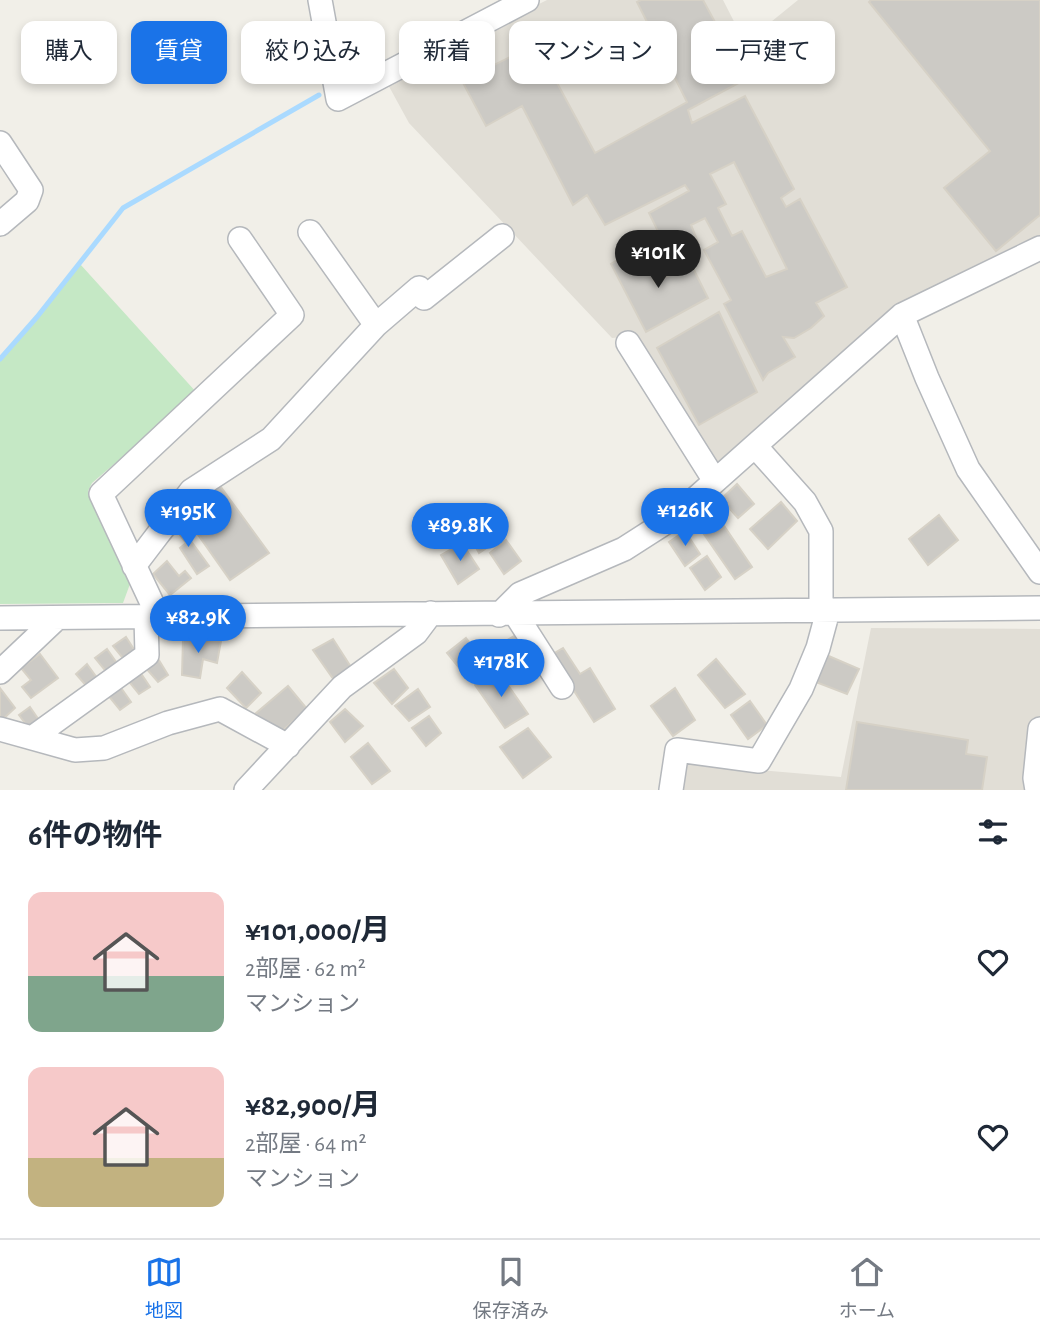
<!DOCTYPE html>
<html lang="ja">
<head>
<meta charset="utf-8">
<style>
	:root { --surface:#fff; --page:#f2f2f3; --text:#1f2937; --muted:#747a83; --line:#e0e1e3; --accent:#1a73e8 }
	body { margin:0; font-family:"Alegreya Sans","Noto Sans JP",sans-serif; background:var(--page); color:var(--text); height:100vh; display:flex; flex-direction:column; font-size:26px; white-space:nowrap }
	* { box-sizing:border-box; margin:0 }
	p { font-size:23px; color:var(--muted) }
	.icon { flex:none; width:38px; height:38px; fill:none; stroke:currentColor; stroke-width:2; stroke-linecap:round; stroke-linejoin:round }
	.map { position:relative; height:790px; overflow:hidden }
	.panel { display:flex; flex-direction:column; background:var(--surface); flex:1 }
	.panel>* { flex:none }
	.banner { position:absolute; left:21px; top:21px; width:999px; height:63px; display:flex; gap:14px }
	.price { position:absolute; translate:-50% -60px; padding:0 16px; border-radius:24px; background:var(--accent); color:#fff; font-size:23px; line-height:46px; filter:drop-shadow(0 2px 4px #0008) }
	.price::after { content:''; position:absolute; left:50%; top:42px; width:21px; height:16px; margin-left:-10px; background:inherit; clip-path:polygon(0 0,100% 0,50% 100%) }
	.price.selected { background:#222; color:#fff }
	ul { padding:0; list-style:none }
	li { display:flex; align-items:center; gap:21px; height:175px; padding:0 28px }
	li span { display:grid; place-items:center; flex:none; width:196px; height:140px; border-radius:14px; color:#555 }
	li>.icon { margin-inline-start:auto }
	span .icon { width:84px; height:84px; fill:#fffc; stroke-width:1 }
	li b { font-size:30px }
	h2 { display:flex; justify-content:space-between; align-items:center; height:84px; padding:0 28px; font-size:30px }
	.tag { padding:0 24px; border-radius:14px; background:var(--surface); box-shadow:0 4px 10px #0003; font-size:24px; line-height:63px }
	.tag.selected { background:var(--accent); color:#fff }
	.tabs { display:flex; justify-content:space-around; align-items:center; height:98px; border-top:2px solid var(--line); background:var(--surface); font-size:19px; color:var(--muted) }
	.tabs a { display:grid; justify-items:center; gap:4px }
	.tabs .selected { color:var(--accent) }
	.map>svg:first-child { display:block }
</style>
</head>
<body>
<div class="map">
<svg width="1040" height="790" viewBox="0 0 1040 790">
	<rect width="100%" height="100%" fill="#f1efe8"/>
	<path fill="#e1ded6" d="M547,0H723L745,43L798,0H1040V237L1017,245L901,302L709,473L623,337L612,338L409,123L386,81Z
		M871,628L1040,629V790H677L682,758L760,770L841,777Z"/>
	<path fill="#c5e8c5" d="M80,264L197,393L92,483L88,491L130,584L123,603L0,604V358Z"/>
	<g fill="none" stroke-linecap="round" stroke-linejoin="round">
		<path stroke="#aadaff" stroke-width="5" d="M0,359L37,317L123,208L319,95"/>
	</g>
	<path fill="#cccac5" stroke="#d6d1c6" stroke-width="2" fill-rule="evenodd" d="M641,0H703L746,79L688,110L692,123L745,96L794,189L781,198L786,207L800,199L847,287L816,303L824,316L811,328L794,338L783,337L795,357L768,373L763,380L724,304L731,300L704,250L718,242L705,218L691,225L698,242L670,256L649,213L689,191L685,185L605,225L587,195L573,205L522,106L486,126L462,81L536,44L595,153L687,102L637,2ZM734,162L787,269L766,277L742,231L732,236L718,208L726,204L710,174Z
		M871,0H1040V215L996,251L944,188L990,151L869,2Z
		M638,248L655,283L691,264L708,298L646,332L611,264Z
		M719,312L757,392L699,425L657,348Z
		M218,483L269,553L230,580L182,512Z
		M737,484L754,504L738,518L721,499Z
		M781,502L797,521L768,549L750,529Z
		M716,514L752,567L735,579L699,527Z
		M939,515L958,540L928,565L909,539Z
		M175,519L209,566L197,574L180,548L186,543L177,531L160,549Z
		M481,528L491,545L479,553L469,534Z
		M685,531L700,554L685,566L669,542Z
		M506,540L521,561L504,574L490,553Z
		M462,543L479,569L458,584L441,555Z
		M707,556L721,577L705,590L690,568Z
		M167,561L179,576L185,571L191,578L170,595L153,574Z
		M516,635L526,653L518,658L504,642Z
		M126,637L137,654L126,662L113,646Z
		M183,638L221,641L217,663L203,659L200,678L182,675Z
		M466,638L488,666L469,680L447,653Z
		M333,639L351,667L334,680L313,650Z
		M563,648L580,674L590,668L615,709L594,722L551,655Z
		M107,649L119,666L108,674L95,658Z
		M40,654L58,678L31,698L22,687L31,680L21,668Z
		M824,654L859,669L847,694L813,681Z
		M157,657L168,675L158,682L144,666Z
		M716,659L745,694L725,708L698,675Z
		M87,664L100,682L89,689L76,674Z
		M496,668L528,714L505,728L475,685Z
		M138,669L150,687L139,694L126,678Z
		M394,669L408,688L392,704L374,683Z
		M242,672L261,693L246,708L227,688Z
		M119,685L131,702L120,710L107,694Z
		M288,686L307,709L281,732L255,714Z
		M0,688L15,708L2,720L0,719Z
		M675,688L695,720L673,736L651,706Z
		M418,689L430,707L409,721L395,706Z
		M750,701L767,725L748,739L731,715Z
		M30,707L41,723L31,731L19,715Z
		M345,709L363,726L345,742L330,722Z
		M429,716L441,733L426,746L412,728Z
		M857,722L968,740L966,754L987,757L982,790H846Z
		M528,728L551,757L523,778L500,747Z
		M368,743L390,771L372,784L351,757Z"/>
	<g fill="none" stroke-linecap="round" stroke-linejoin="round">
		<g stroke="#b5b8bc" stroke-width="26">
			<path id="minor" d="M320,0L338,99L527,0
				M0,143L31,190L27,201L0,224
				M310,232L376,325
				M902,315L927,378L968,469L1040,572
				M628,343L715,481
				M755,446L805,502L821,531V612
				M134,566L191,491L271,439L376,325L419,288L424,298L502,236
				M499,615L520,594L624,549L677,515L902,315L1040,248
				M516,615L562,687
				M153,616L152,603L101,494L292,315L240,239
				M0,618L1040,608
				M0,672L57,618
				M0,729L75,750L104,748L168,723L220,709L288,746
				M32,738L147,655L146,617
				M246,790L342,687L416,633L431,613
				M671,790L677,750L759,761L801,689L818,648L828,611
				M1037,790L1035,778L1040,729"/>
		</g>
		<use href="#minor" stroke="#fff" stroke-width="23"/>
	</g>
</svg>
<b class="price selected" style="left:658px;top:290px">¥101K</b>
<b class="price" style="left:685px;top:548px">¥126K</b>
<b class="price" style="left:188px;top:549px">¥195K</b>
<b class="price" style="left:460px;top:563px">¥89.8K</b>
<b class="price" style="left:198px;top:655px">¥82.9K</b>
<b class="price" style="left:501px;top:699px">¥178K</b>
<div class="banner">
<a class="tag">購入</a>
<a class="tag selected">賃貸</a>
<a class="tag">絞り込み</a>
<a class="tag">新着</a>
<a class="tag">マンション</a>
<a class="tag">一戸建て</a>
</div>
</div>
<section class="panel">
<h2>6件の物件<svg class="icon" aria-label="filters" viewBox="0 0 24 24"><path d="M4 7h16M4 17h16"/><circle cx="9" cy="7" r="2"/><circle cx="15" cy="17" r="2"/></svg></h2>
<ul>
<li><span style="background:linear-gradient(#f6c9c9 60%,#7fa58c 0)"><svg class="icon" aria-label="home" viewBox="0 0 24 24"><path d="M3 11l9-7 9 7M6 9v11h12V9"/></svg></span><div><b>¥101,000/月</b><p>2部屋 · 62 m²</p><p>マンション</p></div><svg class="icon" aria-label="heart" viewBox="0 0 24 24"><path d="M12 20l-8-8c-3-5 5-10 8-4 3-6 11-1 8 4z"/></svg></li>
<li><span style="background:linear-gradient(#f6c9c9 65%,#c2b280 0)"><svg class="icon" aria-label="home" viewBox="0 0 24 24"><path d="M3 11l9-7 9 7M6 9v11h12V9"/></svg></span><div><b>¥82,900/月</b><p>2部屋 · 64 m²</p><p>マンション</p></div><svg class="icon" aria-label="heart" viewBox="0 0 24 24"><path d="M12 20l-8-8c-3-5 5-10 8-4 3-6 11-1 8 4z"/></svg></li>
</ul>
</section>
<nav class="tabs">
<a class="selected"><svg class="icon" aria-label="map" viewBox="0 0 24 24"><path d="M3 6l6-2 6 2 6-2v14l-6 2-6-2-6 2zM9 4v14M15 6v14"/></svg>地図</a>
<a><svg class="icon" aria-label="saved" viewBox="0 0 24 24"><path d="M7 4h10v16l-5-4-5 4z"/></svg>保存済み</a>
<a><svg class="icon" aria-label="home" viewBox="0 0 24 24"><path d="M3 11l9-7 9 7M6 9v11h12V9"/></svg>ホーム</a>
</nav>
</body>
</html>
